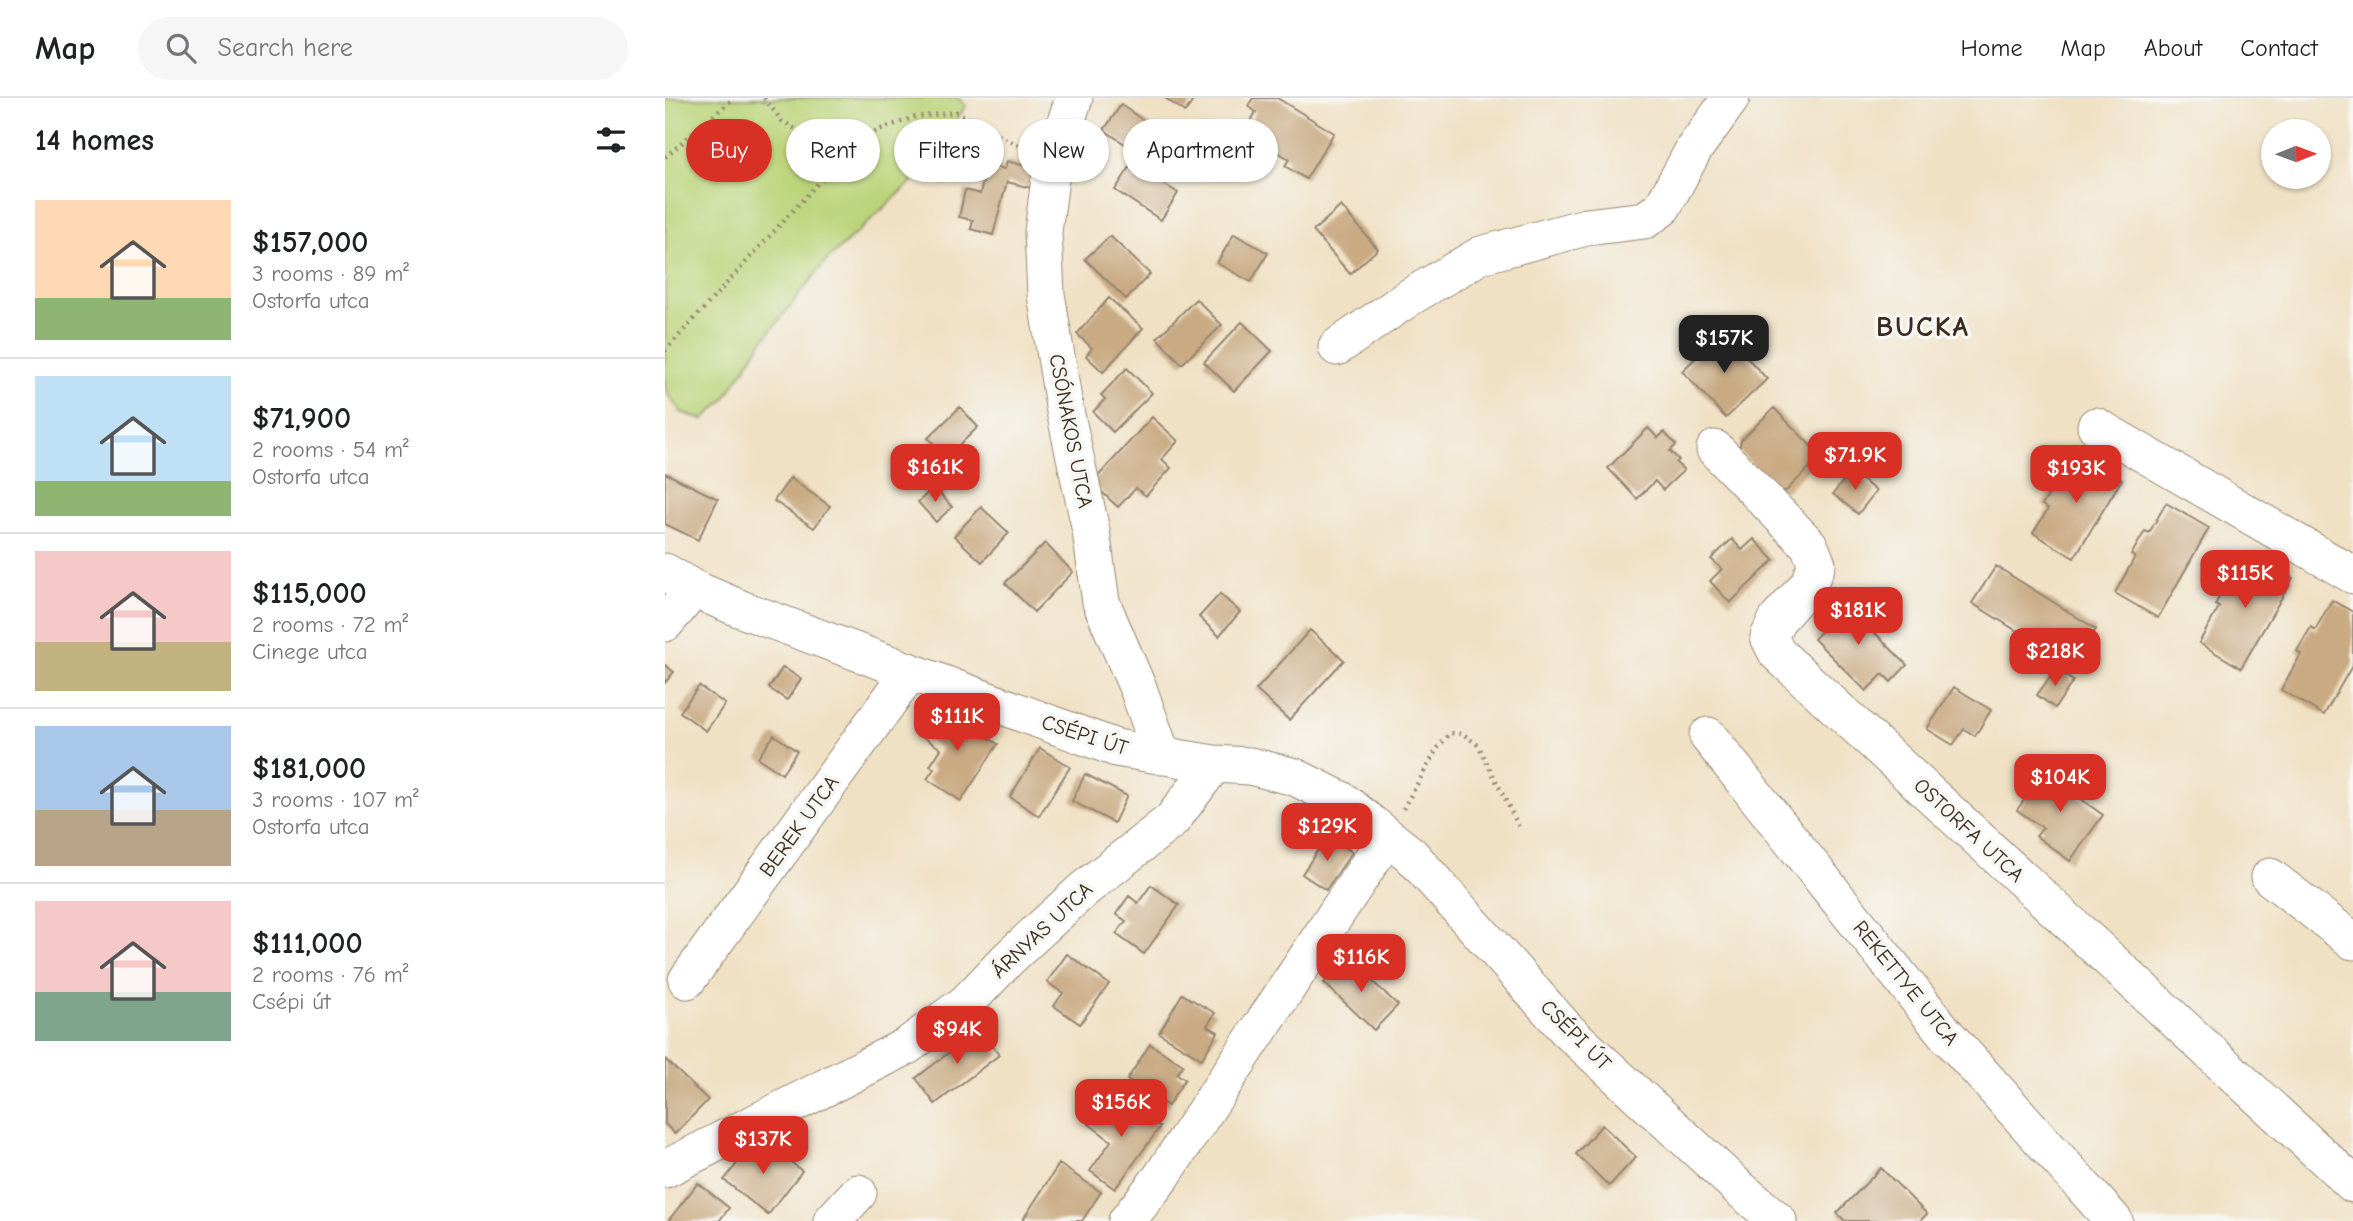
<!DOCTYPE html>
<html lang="en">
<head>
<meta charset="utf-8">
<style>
	:root { --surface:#fff; --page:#f6f6f6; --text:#202124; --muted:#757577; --line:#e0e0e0; --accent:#d93025 }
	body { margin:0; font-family:"Comic Neue",sans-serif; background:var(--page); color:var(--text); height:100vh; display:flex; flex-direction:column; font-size:26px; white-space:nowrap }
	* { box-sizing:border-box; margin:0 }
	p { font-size:23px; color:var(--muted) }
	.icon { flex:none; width:38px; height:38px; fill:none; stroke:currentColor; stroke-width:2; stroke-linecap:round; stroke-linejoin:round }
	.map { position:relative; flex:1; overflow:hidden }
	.details { display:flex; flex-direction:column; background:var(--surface); width:665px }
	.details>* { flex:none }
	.banner { position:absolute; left:21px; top:21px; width:665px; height:63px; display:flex; gap:14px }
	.needle { width:46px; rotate:89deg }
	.fabs { position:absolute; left:1596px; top:21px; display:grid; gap:14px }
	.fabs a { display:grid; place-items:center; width:70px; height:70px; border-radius:50%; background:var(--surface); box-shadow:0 2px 5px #0004; font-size:35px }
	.price { position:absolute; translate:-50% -60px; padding:0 16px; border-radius:14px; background:var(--accent); color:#fff; font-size:23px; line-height:46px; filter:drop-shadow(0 2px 4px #0008) }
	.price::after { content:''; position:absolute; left:50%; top:42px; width:21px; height:16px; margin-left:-10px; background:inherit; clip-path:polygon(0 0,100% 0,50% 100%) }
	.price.selected { background:#222; color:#fff }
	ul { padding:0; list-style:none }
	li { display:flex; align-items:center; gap:21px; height:175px; padding:0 35px }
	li+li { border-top:2px solid var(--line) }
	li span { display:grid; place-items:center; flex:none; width:196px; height:140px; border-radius:0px; color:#555 }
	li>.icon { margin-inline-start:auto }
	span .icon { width:84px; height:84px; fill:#fffc; stroke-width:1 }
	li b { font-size:30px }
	h2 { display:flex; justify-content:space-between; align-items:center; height:84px; padding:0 35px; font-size:30px }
	.pill { padding:0 24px; border-radius:32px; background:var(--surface); box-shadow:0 2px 5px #0004; font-size:24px; line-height:63px }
	.pill.selected { background:var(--accent); color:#fff }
	header { display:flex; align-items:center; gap:42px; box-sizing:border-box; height:98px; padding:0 35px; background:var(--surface); border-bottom:2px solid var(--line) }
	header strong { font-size:33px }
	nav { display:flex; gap:38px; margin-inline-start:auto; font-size:24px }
	.search { width:490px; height:63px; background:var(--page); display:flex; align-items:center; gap:18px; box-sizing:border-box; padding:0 24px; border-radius:38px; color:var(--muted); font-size:26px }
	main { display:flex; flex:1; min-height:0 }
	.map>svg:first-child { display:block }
</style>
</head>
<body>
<header>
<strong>Map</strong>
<div class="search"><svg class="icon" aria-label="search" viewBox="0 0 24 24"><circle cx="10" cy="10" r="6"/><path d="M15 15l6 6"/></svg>Search here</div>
<nav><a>Home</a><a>Map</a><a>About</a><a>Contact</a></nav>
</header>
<main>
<section class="details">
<h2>14 homes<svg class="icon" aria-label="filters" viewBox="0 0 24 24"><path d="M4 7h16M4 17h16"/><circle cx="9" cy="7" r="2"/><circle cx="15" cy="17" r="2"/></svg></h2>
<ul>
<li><span style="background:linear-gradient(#ffd9b3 70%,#8fb573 0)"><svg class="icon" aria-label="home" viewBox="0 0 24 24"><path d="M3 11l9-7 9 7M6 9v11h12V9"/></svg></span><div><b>$157,000</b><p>3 rooms · 89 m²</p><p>Ostorfa utca</p></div></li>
<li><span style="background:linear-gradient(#bfe0f5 75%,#8fb573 0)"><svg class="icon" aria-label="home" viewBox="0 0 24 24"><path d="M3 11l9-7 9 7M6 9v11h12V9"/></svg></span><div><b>$71,900</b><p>2 rooms · 54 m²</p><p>Ostorfa utca</p></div></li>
<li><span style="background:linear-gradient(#f6c9c9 65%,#c2b280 0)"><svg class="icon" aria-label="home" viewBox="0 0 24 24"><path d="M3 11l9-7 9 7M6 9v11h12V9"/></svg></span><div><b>$115,000</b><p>2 rooms · 72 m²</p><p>Cinege utca</p></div></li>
<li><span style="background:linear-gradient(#a9c7e8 60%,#b9a48a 0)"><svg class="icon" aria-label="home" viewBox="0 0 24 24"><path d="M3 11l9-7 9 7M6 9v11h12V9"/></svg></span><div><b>$181,000</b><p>3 rooms · 107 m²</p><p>Ostorfa utca</p></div></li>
<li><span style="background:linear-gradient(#f6c9c9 65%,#7fa58c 0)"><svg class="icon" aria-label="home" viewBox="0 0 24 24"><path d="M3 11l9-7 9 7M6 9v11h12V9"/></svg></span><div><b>$111,000</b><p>2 rooms · 76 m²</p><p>Csépi út</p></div></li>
</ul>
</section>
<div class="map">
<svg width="1688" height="1123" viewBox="0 0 1688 1123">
	<rect width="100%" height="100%" fill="#f6f6f2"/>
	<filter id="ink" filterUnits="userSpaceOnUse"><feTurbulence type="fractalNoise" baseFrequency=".0143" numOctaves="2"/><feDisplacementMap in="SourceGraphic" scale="14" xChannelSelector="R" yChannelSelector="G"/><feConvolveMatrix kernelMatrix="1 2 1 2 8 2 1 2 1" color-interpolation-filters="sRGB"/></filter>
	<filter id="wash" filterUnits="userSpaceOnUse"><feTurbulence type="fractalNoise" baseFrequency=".00686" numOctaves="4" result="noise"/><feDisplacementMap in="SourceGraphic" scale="28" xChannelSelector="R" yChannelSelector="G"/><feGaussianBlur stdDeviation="1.57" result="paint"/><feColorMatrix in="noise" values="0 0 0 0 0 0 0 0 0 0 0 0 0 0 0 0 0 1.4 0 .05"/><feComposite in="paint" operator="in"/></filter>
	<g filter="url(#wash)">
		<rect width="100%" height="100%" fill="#f0e1c5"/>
		<path fill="#bbd479" stroke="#7b7f4c" stroke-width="2" d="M0,0H293L301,8L291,22L260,51L261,71L161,163L98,242L59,302L38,322L16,314L0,292Z"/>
		<g id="blocks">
			<path fill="#c9aa83" d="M500,0H530L520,14Z
				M588,0H612L669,35L641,81L620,68L624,61L595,43L600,33L585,24L591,14L583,8Z
				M456,7L497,35L481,60L439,32Z
				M342,63L371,71L366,90L342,84L328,137L306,131L308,122L294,119L300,92L315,96L322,67L340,71Z
				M467,66L513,95L496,122L450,92Z
				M676,108L713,151L685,176L648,133Z
				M569,136L603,155L586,184L552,165Z
				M445,138L485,176L461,201L420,161Z
				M444,200L478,230L438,274L421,258L427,250L412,236Z
				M531,201L557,227L517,266L492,240Z
				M577,224L607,253L569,293L539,264Z
				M1058,234L1102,281L1061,320L1017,273Z
				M462,270L487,295L448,334L428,314L440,301L436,297Z
				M295,309L313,329L282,359L263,340Z
				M1109,310L1156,358L1121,393L1110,392L1074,353L1076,342Z
				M487,319L513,343L497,361L506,370L481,398L471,390L453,409L427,385Z
				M983,330L993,340L999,334L1011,347L1005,353L1014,362L1011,365L1019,372L998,392L990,383L972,401L943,370Z
				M1415,355L1457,381L1409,460L1368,435L1383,411L1377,407L1395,379L1399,381Z
				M1186,373L1211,393L1193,416L1168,396Z
				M0,375L53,401L33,442L0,426Z
				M125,380L165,408L149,430L109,403Z
				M269,389L287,409L271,424L253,404Z
				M1501,405L1544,430L1493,520L1450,495L1470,459L1466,457L1480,433L1484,435Z
				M316,409L344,435L317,464L289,438Z
				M1067,441L1077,452L1089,441L1109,462L1065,505L1045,483L1057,471L1046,461Z
				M380,445L408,474L369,514L340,485Z
				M1584,455L1628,480L1576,570L1534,545L1554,509L1550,507L1563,482L1567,484Z
				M1331,468L1431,531L1408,568L1307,505Z
				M555,496L575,514L554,538L534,519Z
				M1174,499L1242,567L1226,584L1218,576L1201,593L1149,541L1168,521L1160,513Z
				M1667,502L1688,514V566L1659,617L1616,592L1636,556L1632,553L1646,529L1650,532Z
				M645,532L679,562L624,622L591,592Z
				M0,567L9,574L0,585Z
				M118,569L136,581L122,602L104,590Z
				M1391,571L1408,583L1390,610L1372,597Z
				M34,588L60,606L41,633L15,614Z
				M1289,589L1326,612L1310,638L1299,631L1288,647L1262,631Z
				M275,608L333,646L296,703L262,681L269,671L265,668L276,651L255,637Z
				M109,637L132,653L117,676L93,660Z
				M375,650L405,669L374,718L345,699Z
				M1379,674L1397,687L1403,678L1420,690L1413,699L1438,717L1405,763L1371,738L1378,730L1352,712Z
				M420,676L462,698L449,725L407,703Z
				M663,737L687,754L661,792L637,776Z
				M486,787L514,807L479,856L451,836L461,823L451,816L464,798L473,805Z
				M402,856L444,886L415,926L389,908L398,895L382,884Z
				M682,860L733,907L709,932L659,885Z
				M517,896L550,915L542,928L553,934L537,961L494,935Z
				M315,931L334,957L270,1006L251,980Z
				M485,946L518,967L512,976L520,981L503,1008L462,982Z
				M0,961L43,1002L10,1036L0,1026Z
				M446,994L495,1029L450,1091L425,1073L446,1043L424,1026Z
				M937,1027L971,1059L944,1088L911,1056Z
				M94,1038L137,1073L103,1117L59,1082Z
				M394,1066L436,1094L417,1123H357Z
				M1216,1070L1262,1116L1255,1123H1180L1172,1115Z
				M33,1085L64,1110L54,1123H3Z"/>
		</g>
	</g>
	<g filter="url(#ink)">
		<use href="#blocks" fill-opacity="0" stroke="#968672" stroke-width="2"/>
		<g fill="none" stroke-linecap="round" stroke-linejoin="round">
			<g stroke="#968672" stroke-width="39">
				<path id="minor" d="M409,0L387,66L378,134L381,196L399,308L426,433L436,504L474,593L497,658
					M672,249L745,199L816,157L921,129L980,122L997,110L1029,51L1066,0
					M1431,328L1688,477
					M1050,351L1144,447L1152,466L1143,487L1112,522L1104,539L1112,555L1688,1086
					M0,474L29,491L76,511L451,650L549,666L585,668L630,679L678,703L746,757L902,932L1075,1091L1113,1123
					M0,525L29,491
					M1043,638L1280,935L1449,1123
					M1605,779L1688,843
					M22,882L245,574
					M0,1071L242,948L301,905L344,860L418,792L507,722L549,666
					M167,1123L193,1095
					M462,1123L497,1078L722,739"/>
			</g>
			<path stroke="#968672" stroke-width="4.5" stroke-dasharray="2 5" stroke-linecap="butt" d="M99,0L117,23L159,48L184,50L211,33L250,19L292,14L360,51
				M0,59L69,0
				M0,253L184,51
				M738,711L772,651L785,635L798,636L813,647L855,731"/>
			<use href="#minor" stroke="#fff" stroke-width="37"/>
		</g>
	</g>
	<g text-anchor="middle" stroke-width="7" stroke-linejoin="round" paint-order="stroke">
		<g font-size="21" fill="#3b2a1e" stroke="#f6f6f2">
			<text transform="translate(406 333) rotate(79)" y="7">CSÓNAKOS UTCA</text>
			<text transform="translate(420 637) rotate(18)" y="7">CSÉPI ÚT</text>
			<text transform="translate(134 728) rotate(-54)" y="7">BEREK UTCA</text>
			<text transform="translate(1304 732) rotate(43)" y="7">OSTORFA UTCA</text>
			<text transform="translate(377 832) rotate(-43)" y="7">ÁRNYAS UTCA</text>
			<text transform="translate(1241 885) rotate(51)" y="7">REKETTYE UTCA</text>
			<text transform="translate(911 937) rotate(45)" y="7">CSÉPI ÚT</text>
		</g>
		<g font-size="28" font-weight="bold" letter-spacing="2" fill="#3b2a1e" stroke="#f6f6f2">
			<text x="1258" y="238">BUCKA</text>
		</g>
	</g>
</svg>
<div class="fabs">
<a><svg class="needle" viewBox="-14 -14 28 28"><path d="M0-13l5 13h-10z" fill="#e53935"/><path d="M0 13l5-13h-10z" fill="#757577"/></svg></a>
</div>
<b class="price selected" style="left:1059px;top:277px">$157K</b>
<b class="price" style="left:1190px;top:394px">$71.9K</b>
<b class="price" style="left:270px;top:406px">$161K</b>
<b class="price" style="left:1411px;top:407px">$193K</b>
<b class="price" style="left:1580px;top:512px">$115K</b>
<b class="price" style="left:1193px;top:549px">$181K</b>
<b class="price" style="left:1390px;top:590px">$218K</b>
<b class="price" style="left:292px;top:655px">$111K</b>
<b class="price" style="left:1395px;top:716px">$104K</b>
<b class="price" style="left:662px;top:765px">$129K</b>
<b class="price" style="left:696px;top:896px">$116K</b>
<b class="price" style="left:292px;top:968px">$94K</b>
<b class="price" style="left:456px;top:1041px">$156K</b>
<b class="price" style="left:98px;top:1078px">$137K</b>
<div class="banner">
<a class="pill selected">Buy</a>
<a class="pill">Rent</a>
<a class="pill">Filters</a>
<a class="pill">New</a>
<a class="pill">Apartment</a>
</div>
</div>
</main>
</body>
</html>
